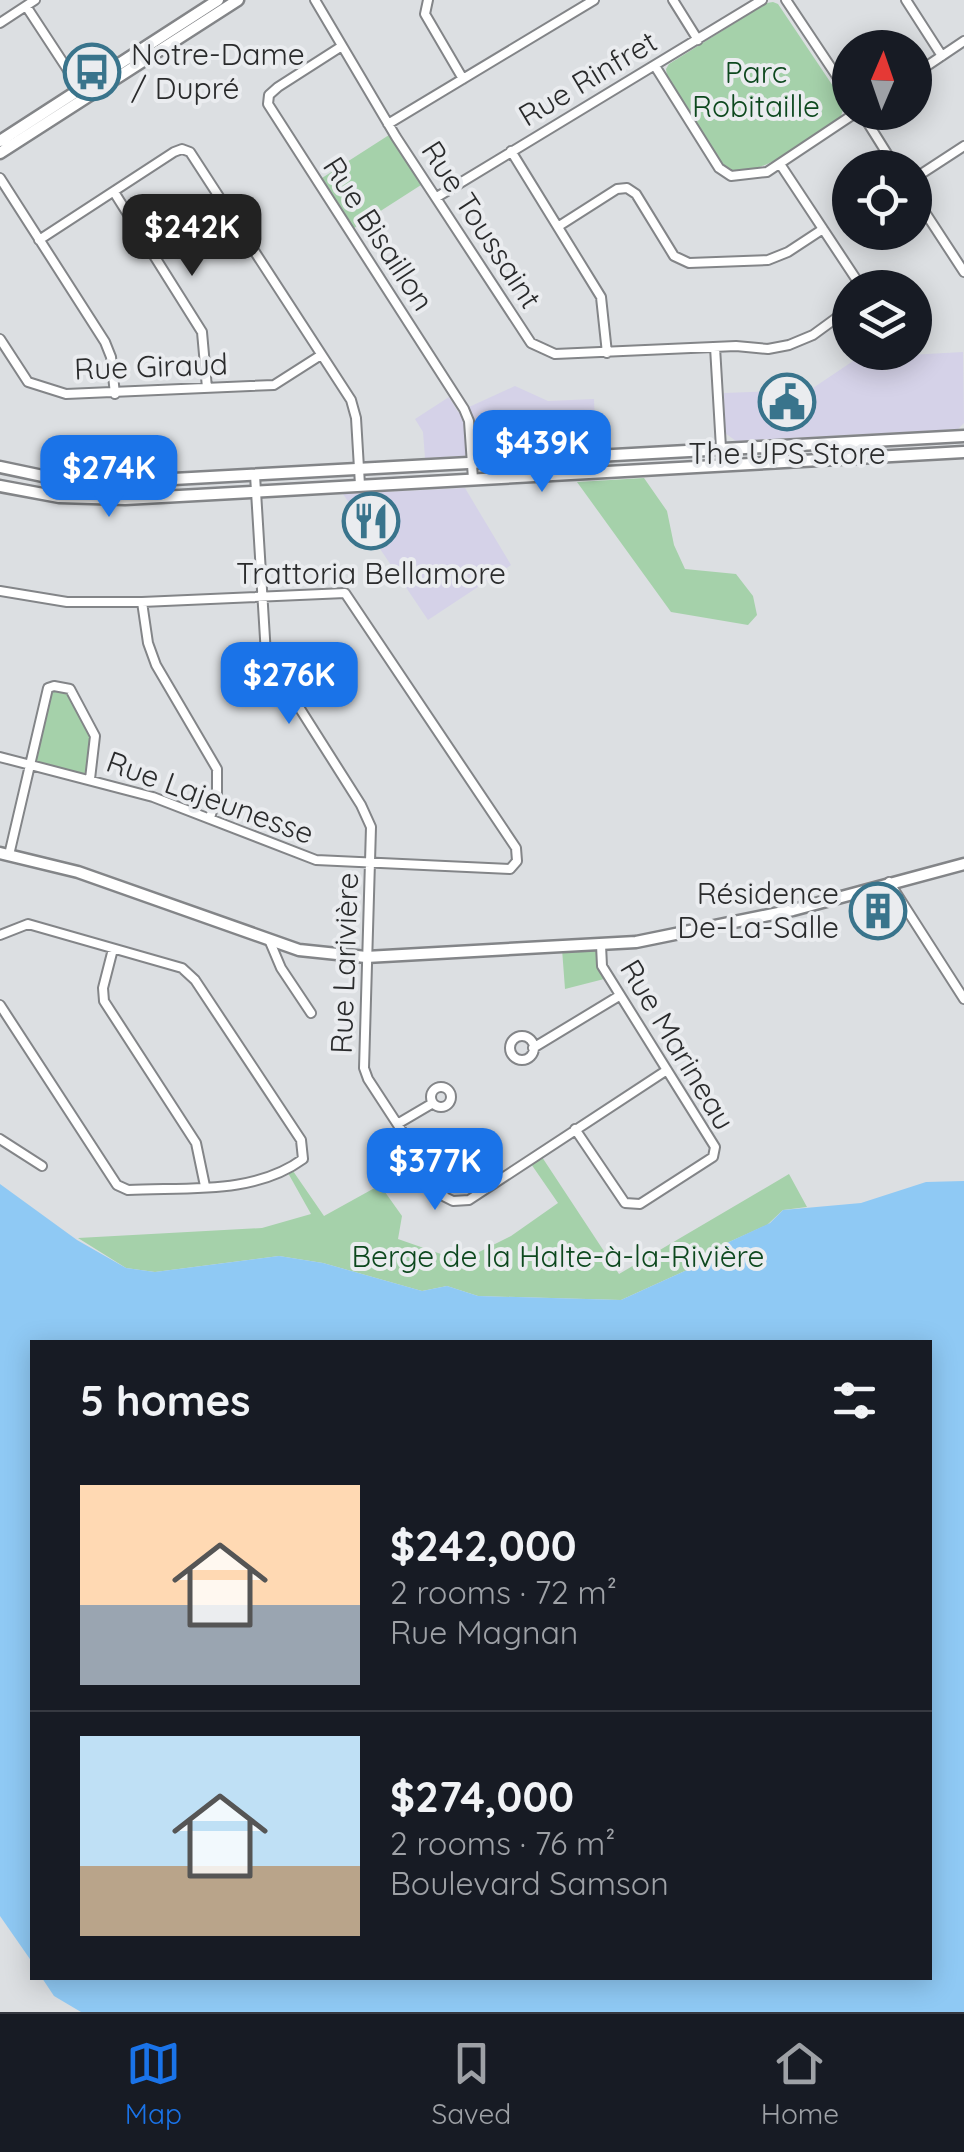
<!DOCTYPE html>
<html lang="en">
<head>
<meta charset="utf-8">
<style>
	:root { --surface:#171b24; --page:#20242c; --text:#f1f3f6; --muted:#9ea1a6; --line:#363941; --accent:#1a73e8 }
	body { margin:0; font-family:Quicksand,sans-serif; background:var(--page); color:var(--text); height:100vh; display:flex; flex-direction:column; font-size:38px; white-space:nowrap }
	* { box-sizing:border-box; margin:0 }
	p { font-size:32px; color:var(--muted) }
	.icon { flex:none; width:55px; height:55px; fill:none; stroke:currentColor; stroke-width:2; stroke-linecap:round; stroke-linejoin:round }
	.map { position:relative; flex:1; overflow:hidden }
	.sheet { position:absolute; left:30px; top:1340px; width:902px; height:640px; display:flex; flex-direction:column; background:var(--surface); border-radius:0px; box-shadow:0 5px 25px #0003 }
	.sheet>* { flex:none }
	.needle { width:65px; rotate:2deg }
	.buttons { position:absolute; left:832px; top:30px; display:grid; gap:20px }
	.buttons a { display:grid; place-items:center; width:100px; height:100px; border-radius:50%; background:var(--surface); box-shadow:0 5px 25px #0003; font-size:50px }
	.price { position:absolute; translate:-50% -85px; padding:0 22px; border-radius:20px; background:var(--accent); color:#fff; font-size:32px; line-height:65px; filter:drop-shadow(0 2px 5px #0008) }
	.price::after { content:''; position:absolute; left:50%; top:60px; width:30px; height:22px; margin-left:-15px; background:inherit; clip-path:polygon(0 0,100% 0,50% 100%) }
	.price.on { background:#222; color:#fff }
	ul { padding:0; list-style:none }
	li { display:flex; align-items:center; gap:30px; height:250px; padding:0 50px }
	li+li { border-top:2px solid var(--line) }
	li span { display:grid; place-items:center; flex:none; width:280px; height:200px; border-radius:0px; color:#555 }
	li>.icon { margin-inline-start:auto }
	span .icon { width:120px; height:120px; fill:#fffc; stroke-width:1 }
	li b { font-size:42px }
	h2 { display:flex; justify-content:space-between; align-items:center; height:120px; padding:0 50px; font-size:42px }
	.menu { display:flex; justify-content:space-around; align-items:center; height:140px; border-top:2px solid var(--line); background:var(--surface); font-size:28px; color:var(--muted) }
	.menu a { display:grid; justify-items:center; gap:5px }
	.menu .on { color:var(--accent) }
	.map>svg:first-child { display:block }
</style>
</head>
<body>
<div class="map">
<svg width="964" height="2012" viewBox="0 0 964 2012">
	<rect width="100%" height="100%" fill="#dcdfe2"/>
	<path fill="#d5d2e8" d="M963,352L964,423L958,429L736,441L725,433L724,393L810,390L865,353H873L886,371L909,355Z
		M515,386L548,401L594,399L596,448L425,458L423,432L415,419L449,397L458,412Z
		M465,488L511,565L428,620L343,494Z"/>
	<path fill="#a5d1aa" d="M773,2L778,4L845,104L841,116C814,134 757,184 725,168L667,76L666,69L669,64L767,3Z
		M389,135L421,185L354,228L322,178Z
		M644,478L667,511L674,545L685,569L736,574L753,596L757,615L748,625L671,612L577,482Z
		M48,688L70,689L95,736L90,779L31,764Z
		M601,945L608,978L565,989L562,949Z
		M540,1154L619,1274L789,1174L807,1207L783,1210L767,1225L729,1242L698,1265L621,1300L478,1296L447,1286L422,1291L323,1263L279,1256L155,1272L126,1268L78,1238L262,1228L311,1214L288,1173L293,1171L324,1216L380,1185L402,1216L398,1239L461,1261L511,1236L558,1203L529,1161Z"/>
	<path fill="#8fc9f4" d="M964,1181V2012H81L54,1996L42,1978H930V1342H32V1962L0,1916V1184L77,1240L126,1268L155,1272L279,1256L323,1263L422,1291L447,1286L478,1296L621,1300L698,1265L729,1242L770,1223L783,1210L861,1203L926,1182Z"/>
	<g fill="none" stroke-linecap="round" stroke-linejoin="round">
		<g stroke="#838588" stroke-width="12">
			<path id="street" d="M315,0L396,137L531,343L555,354L736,346L768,349L789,345L813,335L850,308
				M428,0L425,14L463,79
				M673,0L698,40
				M786,0L850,96
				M906,0L942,56
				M26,6L83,93
				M0,23L35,0
				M342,46L278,87L269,95L268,104L464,409L469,421L473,479
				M655,66L719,168L731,176L767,172L857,112
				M915,74L964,41
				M861,112L896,168
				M388,124L594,0
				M511,151L601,297L607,353
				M780,164L862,288
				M0,178L105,342L111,357L115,394
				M915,178L964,146
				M114,192L202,332L207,388
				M437,197L762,0
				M915,197L964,272
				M559,226L617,189L627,188L636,194L674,256L689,263L768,260L788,252L823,229
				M39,240L174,152L182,149L190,152L351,400L356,418L360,485
				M0,339L28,382L66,394L274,385L321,355
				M715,347L722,465
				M255,475L266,655L361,805L371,827L364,1068L368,1079L445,1197L453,1201L469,1200L667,1070
				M0,591L67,602H142L345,593L516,848L517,861L510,869L316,860L153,797L0,757
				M142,602L148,643L156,665L217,769V794L210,818
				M9,855L48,688L54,686L70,689L95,736L90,779
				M889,882L964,999
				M0,935L28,924L182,968L195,980L301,1140L303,1159C254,1195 186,1187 128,1190L117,1185L0,1005
				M270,942L281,968L311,1013
				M113,949L103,988L104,1001L196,1143L205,1186
				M510 1048a12 12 0 1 1 24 0a12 12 0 1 1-24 0Z
				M533,1048L619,996
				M431 1097a10 10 0 1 1 20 0a10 10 0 1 1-20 0Z
				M399,1123L433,1103
				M575,1129L625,1203L640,1204L713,1157L715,1147L602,966L601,945
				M0,1139L42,1166"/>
		</g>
		<g stroke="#838588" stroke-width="15">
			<path id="secondary" d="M0,141L218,0
				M0,153L238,0
				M0,467L57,479L118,482L964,436
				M0,486L59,497L125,499L964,452
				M0,853L78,872L299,950L366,957L636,942L793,910L964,864"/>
		</g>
		<use href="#street" stroke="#fff" stroke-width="8"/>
		<use href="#secondary" stroke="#fff" stroke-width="10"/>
	</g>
	<defs>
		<g id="bus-ring" transform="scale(2.875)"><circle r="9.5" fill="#eaecef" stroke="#39748c" stroke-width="1.5"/><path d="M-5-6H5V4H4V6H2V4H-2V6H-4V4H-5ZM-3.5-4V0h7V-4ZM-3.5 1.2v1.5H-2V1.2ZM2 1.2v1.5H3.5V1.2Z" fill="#39748c"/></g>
		<g id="civic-ring" transform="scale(2.875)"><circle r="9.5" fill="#eaecef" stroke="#39748c" stroke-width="1.5"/><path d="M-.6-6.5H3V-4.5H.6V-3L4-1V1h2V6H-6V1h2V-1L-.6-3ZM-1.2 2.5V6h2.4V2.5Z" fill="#39748c"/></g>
		<g id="restaurant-ring" transform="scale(2.875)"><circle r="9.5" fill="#eaecef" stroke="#39748c" stroke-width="1.5"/><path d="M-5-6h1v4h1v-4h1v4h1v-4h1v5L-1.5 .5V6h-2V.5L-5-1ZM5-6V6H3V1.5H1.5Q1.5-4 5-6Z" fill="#39748c"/></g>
		<g id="building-ring" transform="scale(2.875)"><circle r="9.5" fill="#eaecef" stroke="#39748c" stroke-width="1.5"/><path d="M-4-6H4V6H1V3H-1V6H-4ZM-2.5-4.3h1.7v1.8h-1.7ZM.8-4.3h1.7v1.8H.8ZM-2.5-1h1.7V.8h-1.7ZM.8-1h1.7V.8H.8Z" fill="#39748c"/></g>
	</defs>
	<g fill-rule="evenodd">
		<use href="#bus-ring" x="92" y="72"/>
		<use href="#civic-ring" x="787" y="402"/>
		<use href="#restaurant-ring" x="371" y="521"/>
		<use href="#building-ring" x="878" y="911"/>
	</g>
	<g text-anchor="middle" stroke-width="8" stroke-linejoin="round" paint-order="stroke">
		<g font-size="30" fill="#2a2b2c" stroke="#eaecef">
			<text x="131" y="65" text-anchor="start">Notre-Dame<tspan x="131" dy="34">/ Dupré</tspan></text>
			<text x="787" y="464">The UPS Store</text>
			<text x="371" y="584">Trattoria Bellamore</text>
			<text x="839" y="904" text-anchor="end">Résidence<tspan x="839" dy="34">De-La-Salle</tspan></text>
		</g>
		<g font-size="30" fill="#0d481e" stroke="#eaecef">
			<text x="756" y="83">Parc<tspan x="756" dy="34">Robitaille</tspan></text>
			<text x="558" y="1267">Berge de la Halte-à-la-Rivière</text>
		</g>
		<g font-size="30" fill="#2a2b2c" stroke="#eaecef">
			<text transform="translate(588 79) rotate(-31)" y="10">Rue Rinfret</text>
			<text transform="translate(481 225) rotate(57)" y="10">Rue Toussaint</text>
			<text transform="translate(378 234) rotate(57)" y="10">Rue Bisaillon</text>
			<text transform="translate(151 367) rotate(-2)" y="10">Rue Giraud</text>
			<text transform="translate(210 798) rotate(20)" y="10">Rue Lajeunesse</text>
			<text transform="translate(345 963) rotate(-88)" y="10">Rue Larivière</text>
			<text transform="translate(677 1045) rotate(59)" y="10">Rue Marineau</text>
		</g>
	</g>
</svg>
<div class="buttons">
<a><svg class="needle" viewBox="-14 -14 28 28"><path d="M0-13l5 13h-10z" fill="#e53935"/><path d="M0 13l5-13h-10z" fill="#9ea1a6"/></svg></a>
<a><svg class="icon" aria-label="locate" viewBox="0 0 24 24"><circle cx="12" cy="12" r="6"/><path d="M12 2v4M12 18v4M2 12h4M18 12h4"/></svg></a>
<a><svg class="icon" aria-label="layers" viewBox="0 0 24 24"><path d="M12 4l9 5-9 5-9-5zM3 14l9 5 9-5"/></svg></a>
</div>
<b class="price on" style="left:192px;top:279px">$242K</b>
<b class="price" style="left:542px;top:495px">$439K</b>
<b class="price" style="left:109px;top:520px">$274K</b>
<b class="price" style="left:289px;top:727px">$276K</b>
<b class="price" style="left:435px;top:1213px">$377K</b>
<section class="sheet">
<h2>5 homes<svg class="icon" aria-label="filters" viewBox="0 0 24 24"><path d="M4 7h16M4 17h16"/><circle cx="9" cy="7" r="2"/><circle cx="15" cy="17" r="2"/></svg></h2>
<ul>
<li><span style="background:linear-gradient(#ffd9b3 60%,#9aa5b1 0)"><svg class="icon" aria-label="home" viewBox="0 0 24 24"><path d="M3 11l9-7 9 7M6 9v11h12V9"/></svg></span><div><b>$242,000</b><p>2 rooms · 72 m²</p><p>Rue Magnan</p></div></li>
<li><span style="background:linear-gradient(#bfe0f5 65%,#b9a48a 0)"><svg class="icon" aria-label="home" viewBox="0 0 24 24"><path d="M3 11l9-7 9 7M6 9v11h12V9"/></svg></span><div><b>$274,000</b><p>2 rooms · 76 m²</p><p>Boulevard Samson</p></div></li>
</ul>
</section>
</div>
<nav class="menu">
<a class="on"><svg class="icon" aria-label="map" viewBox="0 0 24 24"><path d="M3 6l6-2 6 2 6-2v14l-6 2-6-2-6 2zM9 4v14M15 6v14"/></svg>Map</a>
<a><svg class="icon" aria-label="saved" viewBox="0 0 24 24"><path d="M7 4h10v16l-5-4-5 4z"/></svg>Saved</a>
<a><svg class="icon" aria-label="home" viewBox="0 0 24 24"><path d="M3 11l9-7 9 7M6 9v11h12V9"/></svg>Home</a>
</nav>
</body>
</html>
